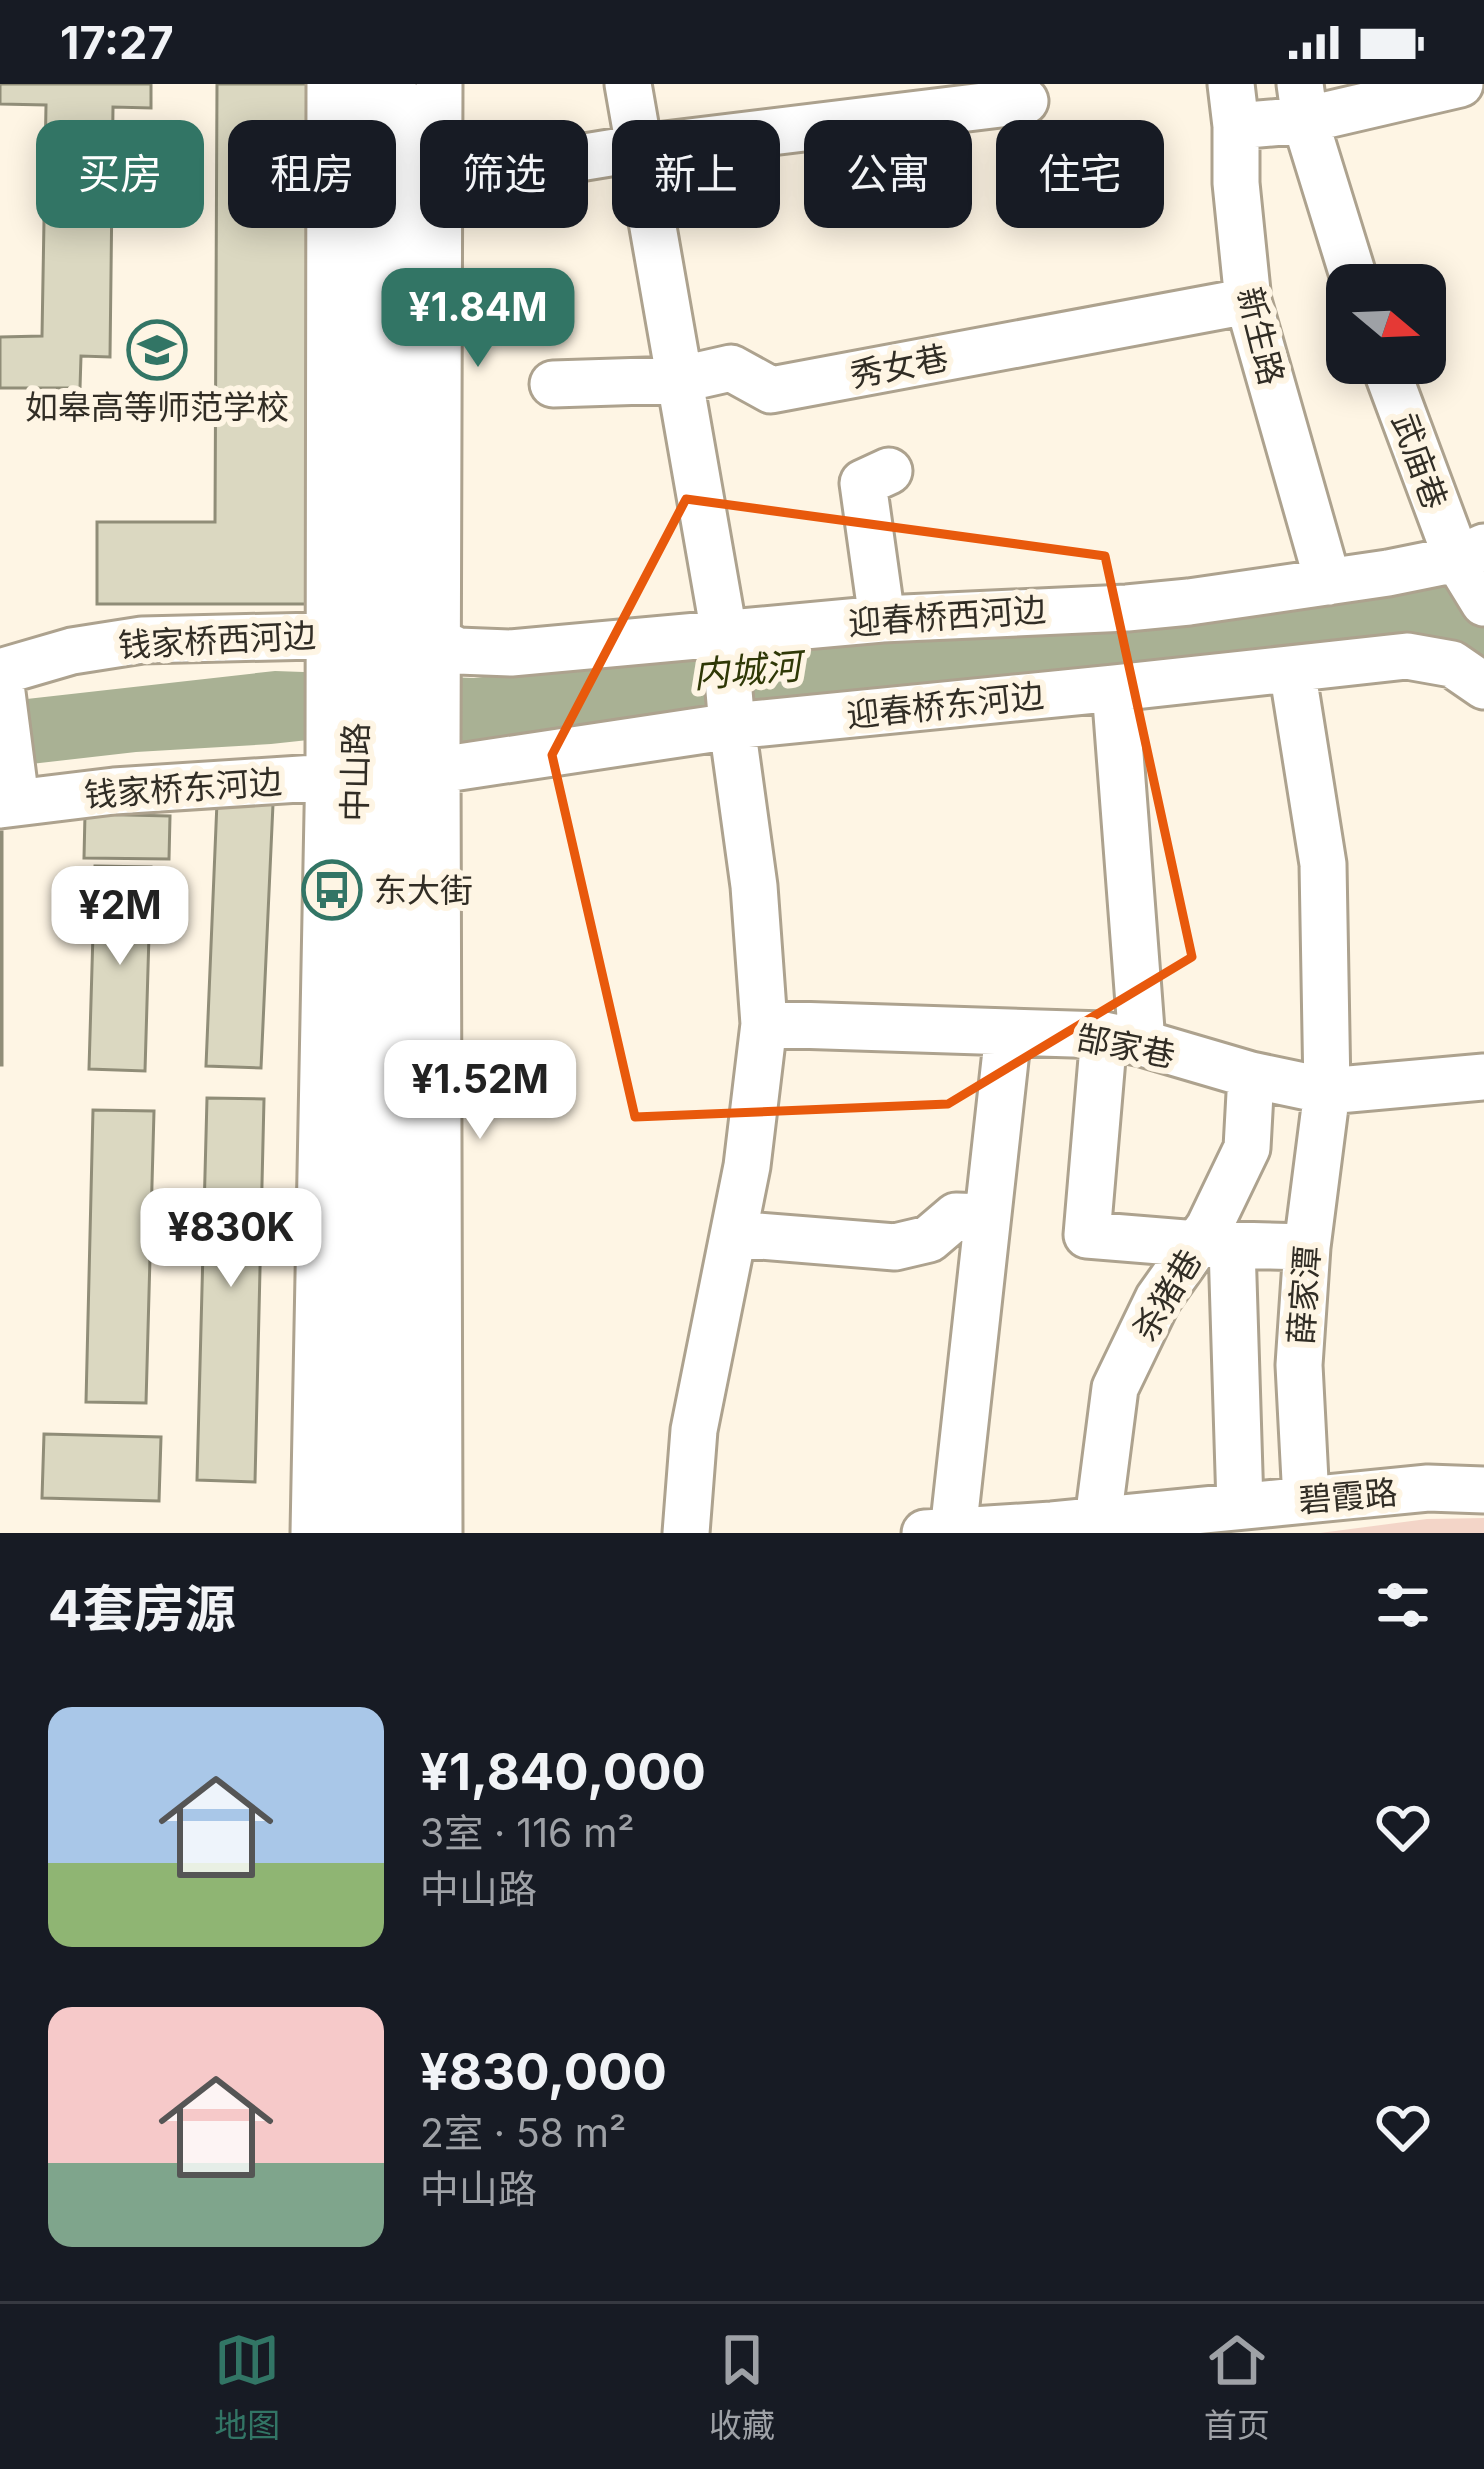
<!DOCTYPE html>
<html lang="zh">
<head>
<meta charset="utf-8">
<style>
	:root { --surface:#171b24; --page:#242831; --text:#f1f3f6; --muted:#9ea1a6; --line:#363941; --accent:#327565 }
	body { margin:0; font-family:Inter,"Noto Sans SC",sans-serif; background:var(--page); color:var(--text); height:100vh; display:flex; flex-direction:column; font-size:45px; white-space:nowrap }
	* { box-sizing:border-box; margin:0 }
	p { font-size:39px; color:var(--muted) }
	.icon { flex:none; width:66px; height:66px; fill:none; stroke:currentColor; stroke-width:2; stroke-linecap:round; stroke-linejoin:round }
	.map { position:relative; height:1449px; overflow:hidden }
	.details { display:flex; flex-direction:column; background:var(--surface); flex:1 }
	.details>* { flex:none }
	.top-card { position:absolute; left:36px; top:36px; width:1413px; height:108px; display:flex; gap:24px }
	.needle { width:78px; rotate:109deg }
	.controls { position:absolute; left:1326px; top:180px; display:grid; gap:24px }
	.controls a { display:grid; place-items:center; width:120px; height:120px; border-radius:24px; background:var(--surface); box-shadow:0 6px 30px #0003; font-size:60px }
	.price { position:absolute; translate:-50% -102px; padding:0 27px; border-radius:24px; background:#fff; color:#222; font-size:39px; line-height:78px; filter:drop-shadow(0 3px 6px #0008) }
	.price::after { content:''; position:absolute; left:50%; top:72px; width:36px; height:27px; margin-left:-18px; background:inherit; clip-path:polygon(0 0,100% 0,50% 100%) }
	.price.current { background:var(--accent); color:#fff }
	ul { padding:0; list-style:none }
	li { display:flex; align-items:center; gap:36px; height:300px; padding:0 48px }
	li span { display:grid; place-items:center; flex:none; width:336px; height:240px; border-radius:24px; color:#555 }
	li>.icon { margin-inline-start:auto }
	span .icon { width:144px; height:144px; fill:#fffc; stroke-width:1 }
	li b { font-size:51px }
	h2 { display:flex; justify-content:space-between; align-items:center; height:144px; padding:0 48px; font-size:51px }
	.tag { padding:0 42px; border-radius:24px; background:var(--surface); box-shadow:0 6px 30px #0003; font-size:42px; line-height:108px }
	.tag.current { background:var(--accent); color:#fff }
	.status { display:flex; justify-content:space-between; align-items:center; height:84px; padding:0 60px; background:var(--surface); direction:ltr }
	.status svg { height:33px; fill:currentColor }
	.menu { display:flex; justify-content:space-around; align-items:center; height:168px; border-top:3px solid var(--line); background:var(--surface); font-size:33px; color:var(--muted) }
	.menu a { display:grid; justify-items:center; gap:6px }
	.menu .current { color:var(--accent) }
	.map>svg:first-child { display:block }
</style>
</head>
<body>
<div class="status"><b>17:27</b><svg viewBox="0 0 49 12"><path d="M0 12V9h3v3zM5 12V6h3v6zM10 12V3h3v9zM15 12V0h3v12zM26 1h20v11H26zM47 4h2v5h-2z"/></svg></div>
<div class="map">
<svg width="1484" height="1449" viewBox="0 0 1484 1449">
	<rect width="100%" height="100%" fill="#fef5e4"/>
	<path fill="#f3d5c8" d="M1484,1434V1449H1320L1427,1435Z"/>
	<path fill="#a9b194" d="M1484,484V591L1475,580L447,661L364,650L271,660L136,668L31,680L0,618L275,587L474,594Z"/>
	<path fill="#dbd8c1" stroke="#908d78" stroke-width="3" d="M0,0H151V24L113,23L110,273L81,272L80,304H0V253L42,252L46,21L0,20Z
		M217,0H311L308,520H97V438H215Z
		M217,718L273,720L261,984L206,982Z
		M85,730L170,732L169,775L84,774Z
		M0,748H2V981H0Z
		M95,782L151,783L145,987L89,985Z
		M207,1014L264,1015L255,1398L197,1396Z
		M93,1026L154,1027L146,1319L86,1318Z
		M44,1350L161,1353L159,1417L42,1414Z"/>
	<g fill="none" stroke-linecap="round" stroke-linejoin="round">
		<g stroke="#ada28e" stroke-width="51">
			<path id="minor" d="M439,0L437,672L439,1449
				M628,0L724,549L732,642L754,802L764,940L747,1082L694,1346L686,1449
				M1231,0L1236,42V99L1248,217L1328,498
				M1300,0L1305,36L1356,201
				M1236,42L1305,36L1460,0
				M437,117L518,84L640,64L1025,17
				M1384,279L1457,475L1484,519
				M553,300L678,296L731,284L771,306L1248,217
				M882,535L863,399L889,387
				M1292,585L1323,780L1327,1007L1307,1163L1299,1281L1306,1416
				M0,588L72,567L142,556L401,550L438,557L458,567L511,569L882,535L1127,524L1189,518L1388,489L1457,475L1484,463
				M0,593L16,717
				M1115,604L1142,959
				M0,721L114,707L439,686L732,642L1115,604L1407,572L1452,580L1484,602
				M764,940L1104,951L1142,959L1251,991L1327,1007L1484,993
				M1104,951L1087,1151L1197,1160L1307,1163
				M734,1150L895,1163L929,1155L956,1132L987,1133
				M1232,1162L1240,1421
				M1098,1436L1115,1304L1158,1215L1209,1143L1247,1064L1251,991
				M953,1448L1008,949
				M314,1449L329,677L330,0
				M925,1449L1052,1441L1428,1404L1484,1406"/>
		</g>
		<g stroke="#ada28e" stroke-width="60">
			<path id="major" d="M347,1449L365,0
				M400,1449L398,690L402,565L401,23"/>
		</g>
		<use href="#minor" stroke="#fff" stroke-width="45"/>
		<use href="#major" stroke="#fff" stroke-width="54"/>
	</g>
	<path fill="none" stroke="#e8590c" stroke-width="9" stroke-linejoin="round" d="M686,415L1105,472L1192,873L948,1020L635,1033L552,671Z"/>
	<defs>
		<g id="school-ring" transform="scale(3)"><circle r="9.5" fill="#fef5e4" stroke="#327565" stroke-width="1.5"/><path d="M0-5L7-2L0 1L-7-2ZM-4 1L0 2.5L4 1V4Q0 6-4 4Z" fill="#327565"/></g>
		<g id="bus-ring" transform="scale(3)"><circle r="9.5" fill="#fef5e4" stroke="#327565" stroke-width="1.5"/><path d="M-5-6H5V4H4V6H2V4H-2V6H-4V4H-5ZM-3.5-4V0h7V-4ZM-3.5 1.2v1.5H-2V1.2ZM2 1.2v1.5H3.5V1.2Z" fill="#327565"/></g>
	</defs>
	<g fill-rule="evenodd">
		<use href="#school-ring" x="157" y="266"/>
		<use href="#bus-ring" x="332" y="806"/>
	</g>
	<g text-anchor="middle" stroke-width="12" stroke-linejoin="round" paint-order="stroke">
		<g font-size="33" fill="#312d25" stroke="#fef5e4">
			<text transform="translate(1261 252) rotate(76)" y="12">新生路</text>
			<text transform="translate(899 282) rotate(-11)" y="12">秀女巷</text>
			<text transform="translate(1420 377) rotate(70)" y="12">武庙巷</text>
			<text transform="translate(947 532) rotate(-4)" y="12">迎春桥西河边</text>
			<text transform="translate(217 556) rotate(-3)" y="12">钱家桥西河边</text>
			<text transform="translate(945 621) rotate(-6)" y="12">迎春桥东河边</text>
			<text transform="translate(355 688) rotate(-89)" y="12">中山路</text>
			<text transform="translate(183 704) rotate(-4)" y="12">钱家桥东河边</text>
			<text transform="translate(1126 962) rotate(11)" y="12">郜家巷</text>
			<text transform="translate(1167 1211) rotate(-59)" y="12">杀猪巷</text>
			<text transform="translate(1304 1211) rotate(-86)" y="12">薛家潭</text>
			<text transform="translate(1348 1412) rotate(-5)" y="12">碧霞路</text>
		</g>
		<g font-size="33" fill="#312d25" stroke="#fef5e4">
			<text x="157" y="335">如皋高等师范学校</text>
			<text x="374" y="818" text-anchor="start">东大街</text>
		</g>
		<g font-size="36" font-style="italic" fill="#2f3806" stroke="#fef5e4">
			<text transform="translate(747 586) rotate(-5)" y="13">内城河</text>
		</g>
	</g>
</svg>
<div class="controls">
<a><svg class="needle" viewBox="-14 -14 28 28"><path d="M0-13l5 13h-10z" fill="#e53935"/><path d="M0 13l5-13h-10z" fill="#9ea1a6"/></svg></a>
</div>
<b class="price current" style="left:478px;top:286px">¥1.84M</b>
<b class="price" style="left:120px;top:884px">¥2M</b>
<b class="price" style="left:480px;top:1058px">¥1.52M</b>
<b class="price" style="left:231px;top:1206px">¥830K</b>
<div class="top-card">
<a class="tag current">买房</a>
<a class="tag">租房</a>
<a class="tag">筛选</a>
<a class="tag">新上</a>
<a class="tag">公寓</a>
<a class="tag">住宅</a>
</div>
</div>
<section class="details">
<h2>4套房源<svg class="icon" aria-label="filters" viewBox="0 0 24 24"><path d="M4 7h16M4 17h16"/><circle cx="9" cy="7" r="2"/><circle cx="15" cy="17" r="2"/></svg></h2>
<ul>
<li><span style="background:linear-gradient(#a9c7e8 65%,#8fb573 0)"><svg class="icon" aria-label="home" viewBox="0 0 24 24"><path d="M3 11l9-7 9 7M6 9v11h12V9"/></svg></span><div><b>¥1,840,000</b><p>3室 · 116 m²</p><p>中山路</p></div><svg class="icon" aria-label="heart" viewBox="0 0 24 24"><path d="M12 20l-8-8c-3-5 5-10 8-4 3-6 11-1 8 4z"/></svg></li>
<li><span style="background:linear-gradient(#f6c9c9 65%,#7fa58c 0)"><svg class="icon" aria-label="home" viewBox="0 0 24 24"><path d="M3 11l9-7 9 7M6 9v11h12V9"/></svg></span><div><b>¥830,000</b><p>2室 · 58 m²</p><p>中山路</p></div><svg class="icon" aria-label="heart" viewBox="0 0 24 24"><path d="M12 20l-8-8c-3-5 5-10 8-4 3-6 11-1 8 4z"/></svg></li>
</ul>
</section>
<nav class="menu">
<a class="current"><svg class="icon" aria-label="map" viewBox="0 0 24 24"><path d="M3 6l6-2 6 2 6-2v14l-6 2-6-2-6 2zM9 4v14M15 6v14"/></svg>地图</a>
<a><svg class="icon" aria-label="saved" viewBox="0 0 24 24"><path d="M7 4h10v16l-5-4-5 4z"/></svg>收藏</a>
<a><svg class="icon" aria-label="home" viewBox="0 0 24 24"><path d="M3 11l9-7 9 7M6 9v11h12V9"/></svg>首页</a>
</nav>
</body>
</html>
